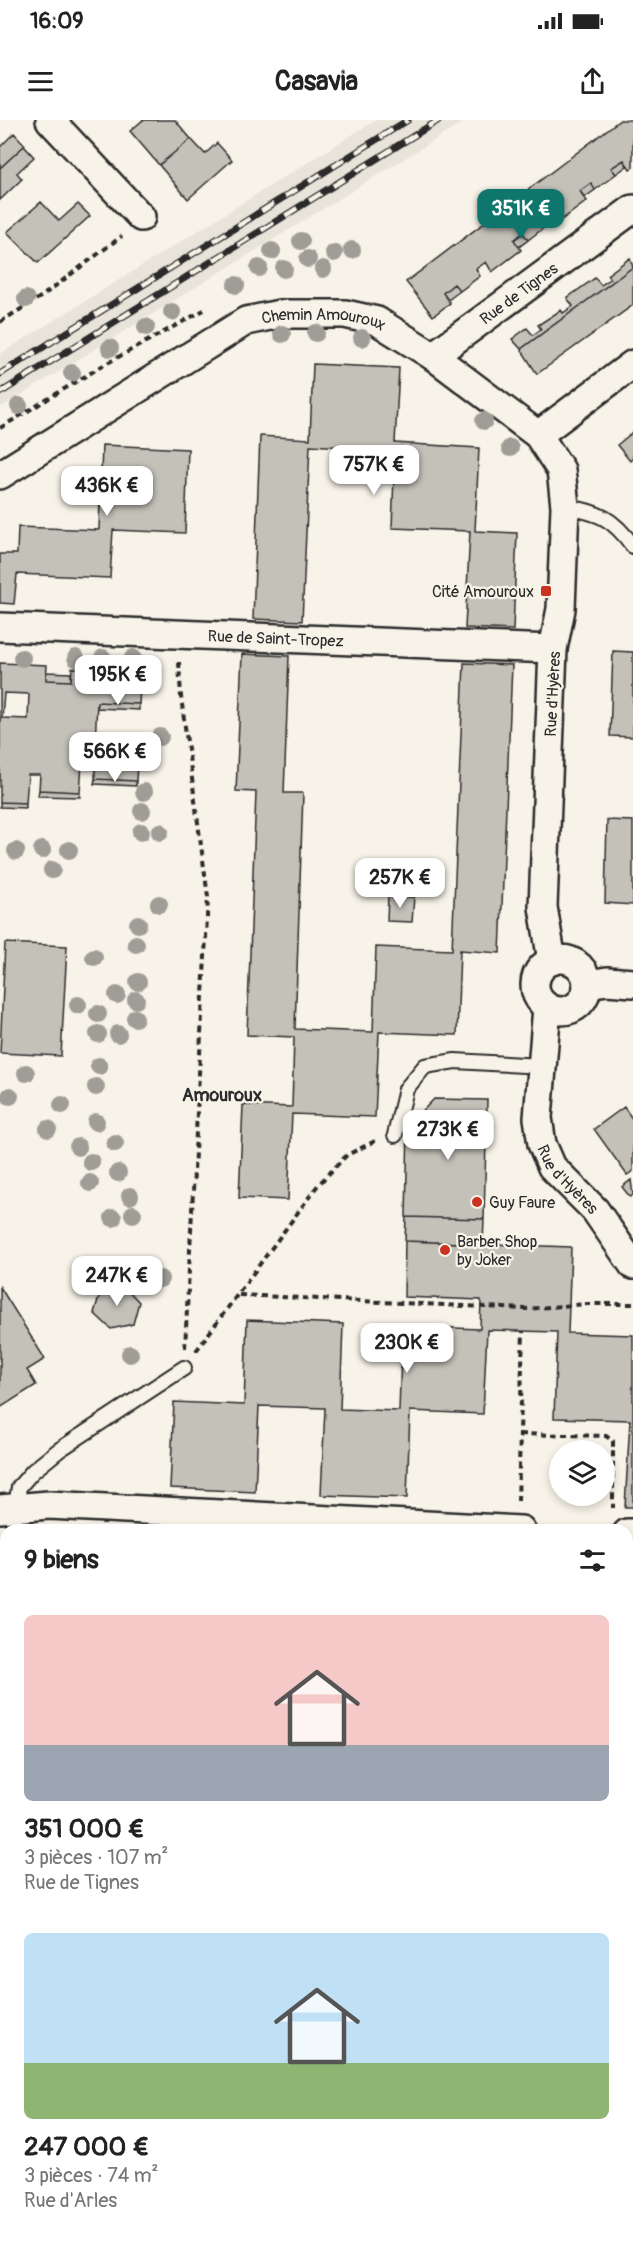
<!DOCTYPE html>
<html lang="fr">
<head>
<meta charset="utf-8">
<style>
	:root { --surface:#fff; --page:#f6f6f6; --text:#222; --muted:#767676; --accent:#0f766e }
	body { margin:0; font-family:Pangolin,sans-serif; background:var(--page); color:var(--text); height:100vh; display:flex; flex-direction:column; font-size:22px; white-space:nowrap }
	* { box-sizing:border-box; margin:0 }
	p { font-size:20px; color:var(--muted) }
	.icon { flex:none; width:33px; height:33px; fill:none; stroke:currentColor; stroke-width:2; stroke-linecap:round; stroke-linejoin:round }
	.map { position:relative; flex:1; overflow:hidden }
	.panel { position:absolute; left:0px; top:1404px; width:633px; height:722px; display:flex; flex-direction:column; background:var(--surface); border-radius:18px 18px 0 0; box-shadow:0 3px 9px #0003 }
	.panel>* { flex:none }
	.fabs { position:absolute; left:549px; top:1320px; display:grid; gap:12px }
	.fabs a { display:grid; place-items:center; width:66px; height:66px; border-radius:50%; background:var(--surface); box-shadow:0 3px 9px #0003; font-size:30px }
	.price { position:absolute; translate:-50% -51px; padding:0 14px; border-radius:12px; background:#fff; color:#222; font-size:20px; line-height:39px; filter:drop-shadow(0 2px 3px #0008) }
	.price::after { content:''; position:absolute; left:50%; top:36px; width:18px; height:14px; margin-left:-9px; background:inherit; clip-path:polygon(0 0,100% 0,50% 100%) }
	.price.current { background:var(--accent); color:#fff }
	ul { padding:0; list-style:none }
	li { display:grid; align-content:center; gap:12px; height:318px; padding:0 24px }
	li span { display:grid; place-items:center; height:186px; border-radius:9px; color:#555 }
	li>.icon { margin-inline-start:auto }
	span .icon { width:108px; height:108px; fill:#fffc; stroke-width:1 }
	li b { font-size:26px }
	h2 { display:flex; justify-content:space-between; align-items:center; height:72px; padding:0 24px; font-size:26px }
	.status { display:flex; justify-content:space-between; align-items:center; height:42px; padding:0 30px; background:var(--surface); direction:ltr }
	.status svg { height:16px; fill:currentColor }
	header { display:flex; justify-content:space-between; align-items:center; height:78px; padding:0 24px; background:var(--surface); font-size:27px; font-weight:800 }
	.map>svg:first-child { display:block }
</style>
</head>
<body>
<div class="status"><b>16:09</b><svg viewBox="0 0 49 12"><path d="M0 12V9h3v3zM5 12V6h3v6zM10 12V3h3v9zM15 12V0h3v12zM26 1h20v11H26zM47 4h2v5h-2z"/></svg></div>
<header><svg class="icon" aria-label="menu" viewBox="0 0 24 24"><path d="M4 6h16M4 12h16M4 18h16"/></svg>Casavia<svg class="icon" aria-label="share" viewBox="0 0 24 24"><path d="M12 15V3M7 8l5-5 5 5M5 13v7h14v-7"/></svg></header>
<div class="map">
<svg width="633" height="2125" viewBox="0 0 633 2125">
	<rect width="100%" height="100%" fill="#f7f3e8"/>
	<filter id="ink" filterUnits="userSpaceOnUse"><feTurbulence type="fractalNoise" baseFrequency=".0167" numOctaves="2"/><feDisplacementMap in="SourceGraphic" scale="12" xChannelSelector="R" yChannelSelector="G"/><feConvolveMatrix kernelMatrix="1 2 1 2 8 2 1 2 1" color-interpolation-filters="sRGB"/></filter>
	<g filter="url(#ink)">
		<path fill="#e8e4da" d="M376,0H467L0,288V234Z
			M6,1982V2120H235L229,2125H0V1987Z"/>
		<path fill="#dad6cc" stroke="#82807c" stroke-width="1.5" d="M633,1955V2125H629L625,2120H627V1959Z"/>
		<path fill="#c4c1b9" stroke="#2b2b2b" stroke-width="1.5" fill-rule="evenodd" d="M143,0H175L191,19L159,45L130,11Z
			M620,0H633V47L630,49L624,40L611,48L616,54L595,70L591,63L580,71L587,81L560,101L553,91L544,98L549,104L528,120L523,113L514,120L521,130L492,152L486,142L476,149L480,156L460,171L454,164L443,173L450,183L433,196L406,162Z
			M14,13L25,25L0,48V27Z
			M191,19L205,34L217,23L232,40L188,79L159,45Z
			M24,26L34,37L17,53L22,59L0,80V48Z
			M624,40L627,46L616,54L611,48Z
			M591,63L595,70L584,78L580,71Z
			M41,82L59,101L78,84L90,96L38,143L7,112Z
			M553,91L558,98L549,104L544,98Z
			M523,113L528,120L519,127L514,120Z
			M630,138L633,147L521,229L512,219L527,208L533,215L541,209L538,205L561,190L563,193L573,186L567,178L595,158L601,165L610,159L607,155Z
			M633,147V185L537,254L521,229Z
			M454,164L460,171L448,180L443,173Z
			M313,244L399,248L395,323L479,328L475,411L517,413L513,510L465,508L470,411L392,408L395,330L310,325L302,501L253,499L260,316L310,319Z
			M633,312V338L630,341L617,325Z
			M102,325L188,329L185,413L113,410L110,458L17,454L14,484L0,483V434H17L18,407L99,410Z
			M613,531L633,532V617L610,616Z
			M242,534L289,536L284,673H303L295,909L373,912L376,827L452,830L464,543L512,545L500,833L460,830L457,915L379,912L375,997L292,994L288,1080L239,1078L243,985L292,987L294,917L247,915L256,672L236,671Z
			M0,543L47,545L46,560L71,561L72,548L141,550L139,584L97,582L95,624L138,626L136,661L95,659V645L82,644L80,672L39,670L40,655H28L26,683L0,682ZM4,573L29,574L28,599L2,598Z
			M46,552L71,553V561L46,560Z
			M97,582L139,584V590L97,588Z
			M95,659L136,661V666L94,664Z
			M39,670L80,672V677L38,676Z
			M0,682L26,683V688L0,687Z
			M607,700L633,701V785L605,783Z
			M388,776L414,777L412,802L387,801Z
			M5,823L67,826L61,936L0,933Z
			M434,979L487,980L484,1099L406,1097L408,1006Z
			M624,987L633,1000V1051L627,1055L594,1009Z
			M631,1060L633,1075L630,1077L622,1067Z
			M406,1097L484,1099L483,1124L405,1121Z
			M405,1121L571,1127L568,1213L633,1215V1387H625L630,1300L554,1298L557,1212L487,1210L483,1294L410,1291L407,1378L321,1375L325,1288L259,1286L255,1372L170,1368L174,1282L244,1285L247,1200L343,1204L340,1289L399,1291L402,1206L480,1209L481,1180L404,1177Z
			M124,1166L139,1182L133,1204L111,1209L94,1193L101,1170Z
			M0,1167L45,1239L27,1250L36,1265L0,1288Z
			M627,1436H633V1483H627Z
			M6,1578V1620L5,1621L0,1614V1583Z
			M627,1593H633V1676L627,1675Z
			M0,1658L6,1665V1696L0,1701Z
			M4,1732L6,1759L0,1764V1735Z
			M0,1778L6,1785V1808L0,1800Z
			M0,1800L6,1808V1824L3,1827L0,1823Z
			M6,1899V1953L0,1958V1904Z
			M6,2025V2067L0,2072V2030Z
			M373,2120H431L435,2125H366Z
			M464,2120H539L544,2125H463L461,2122Z"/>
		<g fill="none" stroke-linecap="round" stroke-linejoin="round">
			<g stroke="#2b2b2b" stroke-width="18">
				<path id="lane" d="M565,386C600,394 611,396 633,426
					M395,1015L406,969L425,946L455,941L542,946
					M16,1387L19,1367L33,1351L59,1330L184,1248
					M0,2002L6,1997"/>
			</g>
			<g stroke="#2b2b2b" stroke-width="32">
				<g id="street">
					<path d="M50,0L141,97"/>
					<path id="s1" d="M433,236L633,89"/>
					<path d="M538,315L633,244"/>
					<path id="s2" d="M0,355L246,201L280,194H345L377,201L433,236L538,315L561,350L565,386L561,489L553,529L543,787L552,841"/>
					<path id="s3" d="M0,507L553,529"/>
					<circle cx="561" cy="865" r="26"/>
					<path d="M587,864L607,861L633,863"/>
					<path id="s4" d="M547,887L538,998L542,1024L552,1047L595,1090L633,1145"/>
					<path d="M0,1389L49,1385L521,1410"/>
					<path d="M627,1413H633"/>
					<path d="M627,1515H633"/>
					<path d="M627,1819L633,1813"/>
					<path d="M0,1860L6,1855"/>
					<path d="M283,2125L290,2120"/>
				</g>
			</g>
			<path stroke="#2b2b2b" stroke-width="4" stroke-dasharray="6 4.5" stroke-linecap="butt" d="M0,202L42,176L122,116
				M0,308L102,246L204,190
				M179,542L181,577L208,777L185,1228
				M239,1175L525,1189L587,1184H633
				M196,1231L318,1065L347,1035L377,1020
				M520,1314L606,1316L613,1321V1388
				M518,1381L523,1211
				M0,1504L6,1506
				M627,1897L633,1892
				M351,2125L358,2120"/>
			<use href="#lane" stroke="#f7f3e8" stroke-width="14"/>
			<use href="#street" stroke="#f7f3e8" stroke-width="27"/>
			<g stroke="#2b2b2b" stroke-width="7">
				<path id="rail" d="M0,254L408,0
					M0,273L439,0"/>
			</g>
			<use href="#rail" stroke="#f7f3e8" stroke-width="4.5" stroke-dasharray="14" stroke-linecap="butt"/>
		</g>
		<g fill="#9f9d96">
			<circle cx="301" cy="121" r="9"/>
			<circle cx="352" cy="130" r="9"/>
			<circle cx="272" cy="131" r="9"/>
			<circle cx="334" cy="133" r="9"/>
			<circle cx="308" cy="139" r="9"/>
			<circle cx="259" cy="148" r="9"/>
			<circle cx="284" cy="149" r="9"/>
			<circle cx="323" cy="149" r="9"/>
			<circle cx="236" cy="165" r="9"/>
			<circle cx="26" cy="179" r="9"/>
			<circle cx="172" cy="192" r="9"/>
			<circle cx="146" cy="207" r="9"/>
			<circle cx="316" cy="213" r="9"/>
			<circle cx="282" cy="214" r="9"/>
			<circle cx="362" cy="218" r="9"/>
			<circle cx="110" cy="228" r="9"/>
			<circle cx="72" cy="253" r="9"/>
			<circle cx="19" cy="286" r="9"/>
			<circle cx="484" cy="301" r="9"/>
			<circle cx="510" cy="328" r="9"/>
			<circle cx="22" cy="538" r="9"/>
			<circle cx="76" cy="538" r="9"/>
			<circle cx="103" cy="538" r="9"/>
			<circle cx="133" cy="538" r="9"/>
			<circle cx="160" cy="617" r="9"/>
			<circle cx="144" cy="672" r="9"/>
			<circle cx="142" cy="691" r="9"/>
			<circle cx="141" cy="712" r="9"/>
			<circle cx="160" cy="712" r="9"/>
			<circle cx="42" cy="730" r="9"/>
			<circle cx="69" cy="730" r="9"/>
			<circle cx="16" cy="731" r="9"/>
			<circle cx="52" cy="750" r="9"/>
			<circle cx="159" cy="784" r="9"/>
			<circle cx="138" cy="804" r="9"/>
			<circle cx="136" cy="824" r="9"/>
			<circle cx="94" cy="837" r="9"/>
			<circle cx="138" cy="862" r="9"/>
			<circle cx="117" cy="875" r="9"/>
			<circle cx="136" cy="880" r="9"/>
			<circle cx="78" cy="885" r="9"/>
			<circle cx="98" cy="894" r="9"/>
			<circle cx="135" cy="898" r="9"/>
			<circle cx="98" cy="914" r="9"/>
			<circle cx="118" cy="914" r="9"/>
			<circle cx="99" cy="946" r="9"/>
			<circle cx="26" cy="953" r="9"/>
			<circle cx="96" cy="967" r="9"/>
			<circle cx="10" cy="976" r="9"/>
			<circle cx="62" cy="985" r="9"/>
			<circle cx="96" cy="1002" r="9"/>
			<circle cx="48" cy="1009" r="9"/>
			<circle cx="115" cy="1023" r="9"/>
			<circle cx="78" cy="1027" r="9"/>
			<circle cx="91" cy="1042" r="9"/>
			<circle cx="118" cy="1053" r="9"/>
			<circle cx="90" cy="1063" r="9"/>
			<circle cx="130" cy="1076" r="9"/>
			<circle cx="133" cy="1094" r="9"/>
			<circle cx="113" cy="1098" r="9"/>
			<circle cx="160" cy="1159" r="9"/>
			<circle cx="130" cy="1234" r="9"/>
		</g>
	</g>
	<g fill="#c8321e" stroke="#f7f3e8" stroke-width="2">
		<rect x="540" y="465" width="12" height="12" rx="3"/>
		<circle cx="477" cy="1082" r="6"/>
		<circle cx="445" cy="1130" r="6"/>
	</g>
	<g text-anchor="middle" stroke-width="4.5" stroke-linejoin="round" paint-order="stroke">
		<g font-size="16" fill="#2b2b2b" stroke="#f7f3e8">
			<text dy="6" stroke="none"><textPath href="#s1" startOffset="106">Rue de Tignes</textPath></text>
			<text dy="6" stroke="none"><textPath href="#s2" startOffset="369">Chemin Amouroux</textPath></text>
			<text dy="6" stroke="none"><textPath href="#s3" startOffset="276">Rue de Saint-Tropez</textPath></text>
			<text transform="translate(552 574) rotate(-87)" y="6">Rue d'Hyères</text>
			<text dy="6" stroke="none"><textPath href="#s4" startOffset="182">Rue d'Hyères</textPath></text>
		</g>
		<g font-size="16" fill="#2b2b2b" stroke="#f7f3e8" text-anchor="start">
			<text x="534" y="477" text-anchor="end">Cité Amouroux</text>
			<text x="489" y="1088">Guy Faure</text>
			<text x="457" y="1127">Barber Shop<tspan x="457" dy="18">by Joker</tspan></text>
		</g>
		<g font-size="18" font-weight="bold" fill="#2b2b2b" stroke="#f7f3e8">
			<text x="222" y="981">Amouroux</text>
		</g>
	</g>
</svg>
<div class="fabs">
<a><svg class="icon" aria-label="layers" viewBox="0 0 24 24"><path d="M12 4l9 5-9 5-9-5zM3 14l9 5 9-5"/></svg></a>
</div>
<b class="price current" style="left:521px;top:120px">351K €</b>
<b class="price" style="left:374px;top:376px">757K €</b>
<b class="price" style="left:107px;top:397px">436K €</b>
<b class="price" style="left:118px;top:586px">195K €</b>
<b class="price" style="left:115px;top:663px">566K €</b>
<b class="price" style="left:400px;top:789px">257K €</b>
<b class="price" style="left:448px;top:1041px">273K €</b>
<b class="price" style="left:117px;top:1187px">247K €</b>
<b class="price" style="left:407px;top:1254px">230K €</b>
<section class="panel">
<h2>9 biens<svg class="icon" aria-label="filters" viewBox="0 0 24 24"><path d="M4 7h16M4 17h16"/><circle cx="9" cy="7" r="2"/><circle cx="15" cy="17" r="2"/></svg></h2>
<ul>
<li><span style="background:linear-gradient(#f6c9c9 70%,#9aa5b1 0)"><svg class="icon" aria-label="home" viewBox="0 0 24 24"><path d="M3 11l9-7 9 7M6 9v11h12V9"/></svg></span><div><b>351 000 €</b><p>3 pièces · 107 m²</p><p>Rue de Tignes</p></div></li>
<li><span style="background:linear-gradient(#bfe0f5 70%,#8fb573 0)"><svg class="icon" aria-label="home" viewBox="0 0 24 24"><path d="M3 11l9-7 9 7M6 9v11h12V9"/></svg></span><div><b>247 000 €</b><p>3 pièces · 74 m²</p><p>Rue d'Arles</p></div></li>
</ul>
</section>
</div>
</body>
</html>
